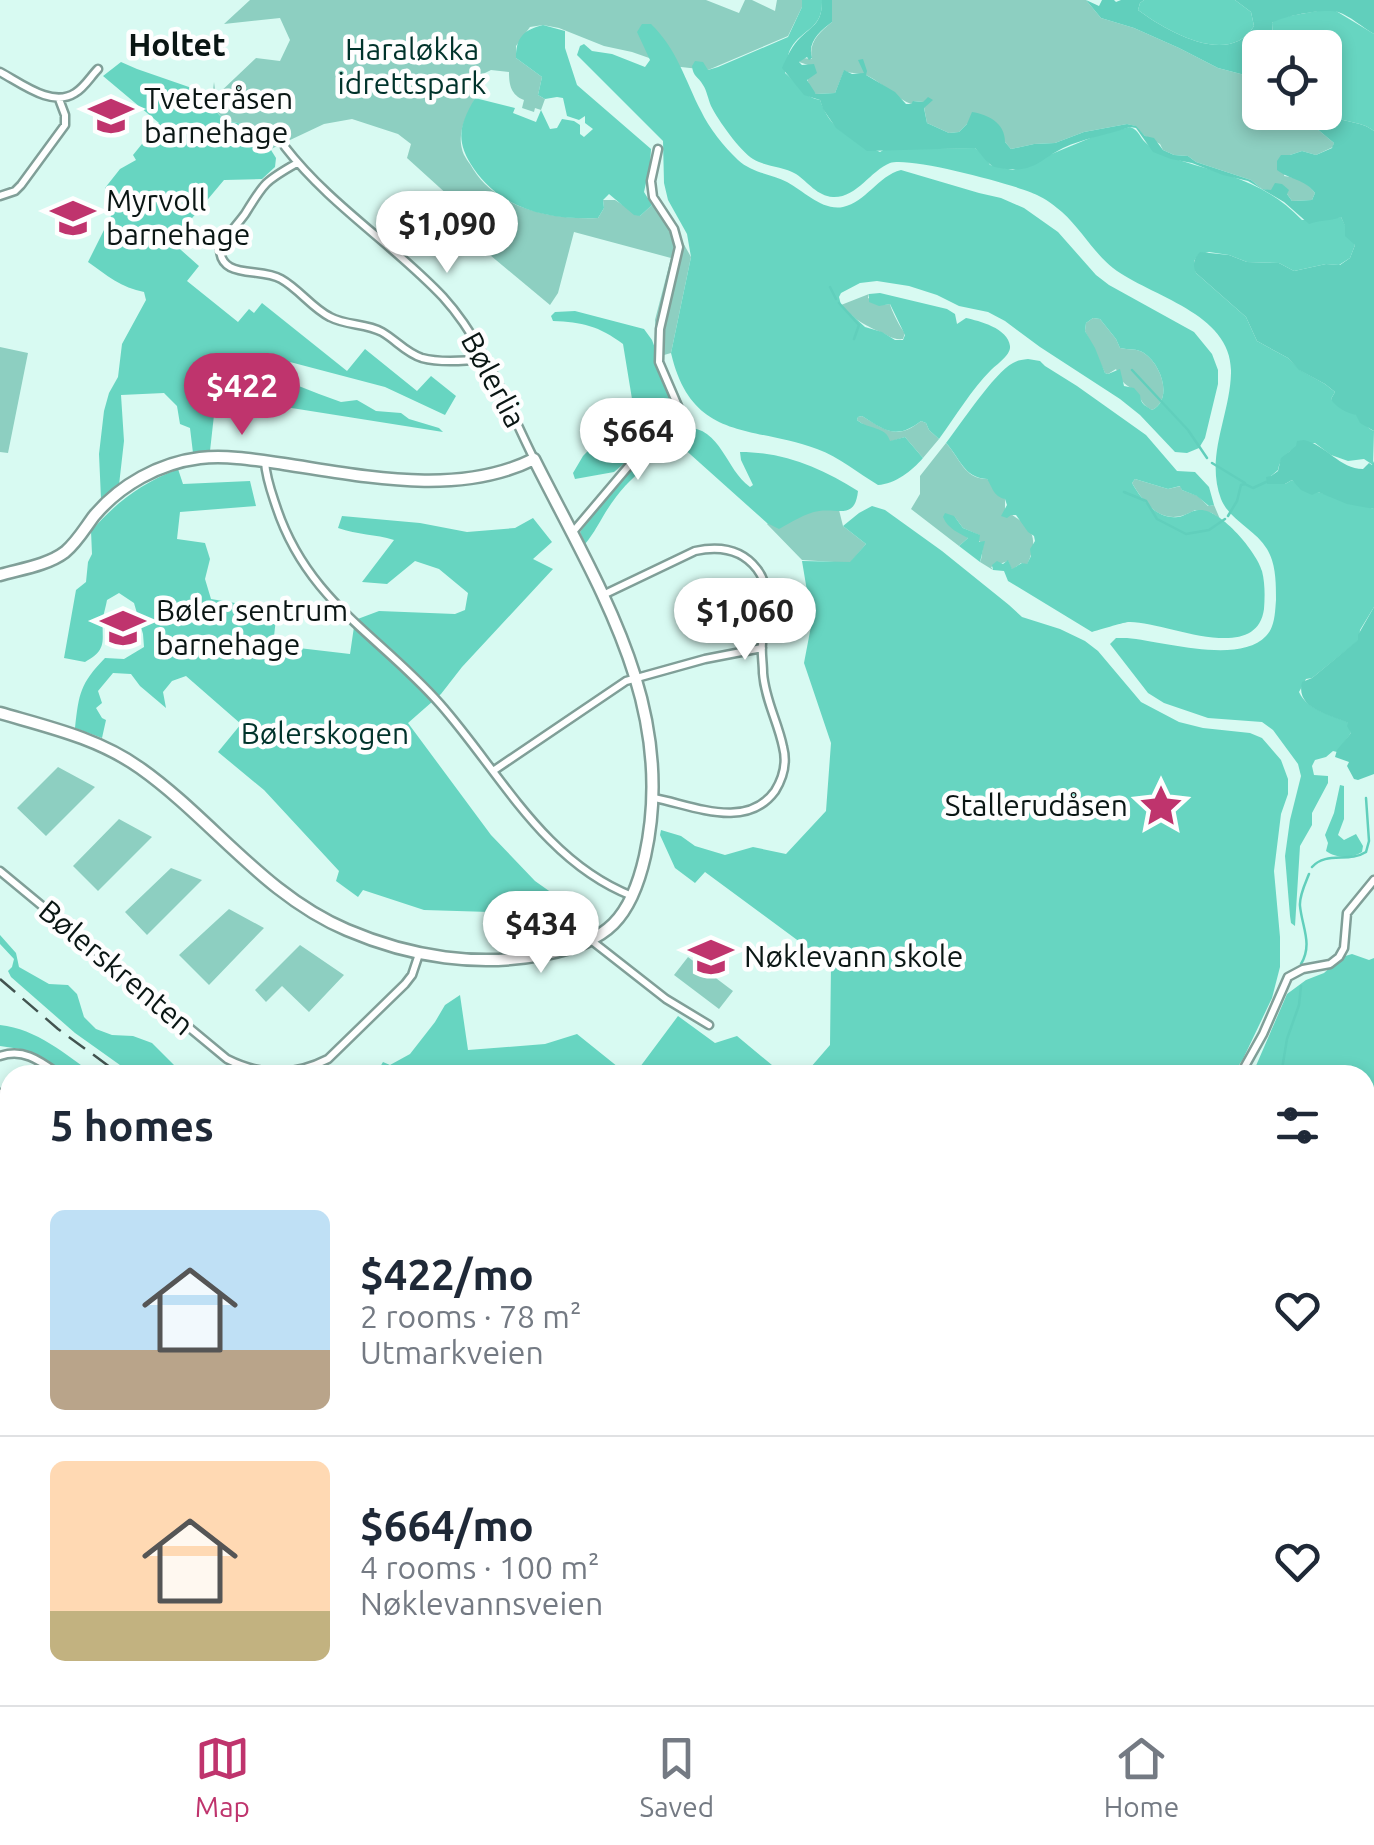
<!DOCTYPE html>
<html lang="en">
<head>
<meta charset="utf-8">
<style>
	:root { --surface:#fff; --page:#f2f2f3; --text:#1f2937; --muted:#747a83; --line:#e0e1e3; --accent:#bf346d }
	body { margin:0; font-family:Ubuntu,sans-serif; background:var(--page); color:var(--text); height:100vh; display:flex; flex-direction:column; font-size:38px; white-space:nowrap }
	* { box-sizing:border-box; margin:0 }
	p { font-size:32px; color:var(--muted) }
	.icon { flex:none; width:55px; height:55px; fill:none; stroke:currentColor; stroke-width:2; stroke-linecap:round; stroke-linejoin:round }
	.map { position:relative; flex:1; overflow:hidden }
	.side { position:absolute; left:0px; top:1065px; width:1375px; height:640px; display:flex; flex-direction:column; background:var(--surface); border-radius:30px 30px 0 0; box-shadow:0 5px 15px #0003 }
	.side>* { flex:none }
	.tools { position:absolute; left:1242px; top:30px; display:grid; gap:20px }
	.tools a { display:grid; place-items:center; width:100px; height:100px; border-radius:15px; background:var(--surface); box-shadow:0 5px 15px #0003; font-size:50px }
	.price { position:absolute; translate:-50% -85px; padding:0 22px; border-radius:35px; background:#fff; color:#222; font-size:32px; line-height:65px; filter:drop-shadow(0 2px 5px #0008) }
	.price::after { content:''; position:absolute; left:50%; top:60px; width:30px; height:22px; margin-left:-15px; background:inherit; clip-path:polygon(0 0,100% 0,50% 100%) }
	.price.active { background:var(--accent); color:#fff }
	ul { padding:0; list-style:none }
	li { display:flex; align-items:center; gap:30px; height:250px; padding:0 50px }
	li+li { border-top:2px solid var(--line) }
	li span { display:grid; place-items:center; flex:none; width:280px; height:200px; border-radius:15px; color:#555 }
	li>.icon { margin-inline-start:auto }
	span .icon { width:120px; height:120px; fill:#fffc; stroke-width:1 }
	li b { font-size:42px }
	h2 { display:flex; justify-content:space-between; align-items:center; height:120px; padding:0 50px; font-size:42px }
	.menu { display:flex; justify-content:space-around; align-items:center; height:140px; border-top:2px solid var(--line); background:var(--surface); font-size:28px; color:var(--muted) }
	.menu a { display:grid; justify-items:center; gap:5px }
	.menu .active { color:var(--accent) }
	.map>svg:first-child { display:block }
</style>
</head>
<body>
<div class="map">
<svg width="1374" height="1705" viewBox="0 0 1374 1705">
	<rect width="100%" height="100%" fill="#d8faf2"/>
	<path fill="#8dcfc1" d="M250,0H706L739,13L745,0H752L775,11L777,0H802V7L788,36L708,70L672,66L632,52L604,46L559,28L543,25L530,27L516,46V58L542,77L538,95L545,99L541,110L535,108L534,112L522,108L524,100C511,95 509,85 509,72L491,70L481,75C479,82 478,91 475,98C468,115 457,129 462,149C463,156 470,163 473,169C498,209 553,220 598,218L604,208L603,200H615L640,216L652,205L673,225L691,257L671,353L657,357L655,320L671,258L574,232L558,293L550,305L484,250L487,239L474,226L471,216L407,158L411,144L398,134L352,119L324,124L271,149C258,130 248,123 225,121L211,105L214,82L216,96L256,58L280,61L290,40L280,18L224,24Z
		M832,0H1086L1101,18L1134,28L1179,48L1218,68L1260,79V112L1298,113L1334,143L1333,147L1316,155L1302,151L1290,155L1284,176C1298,178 1307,182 1315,193L1312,200L1292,201L1287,194L1262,189L1251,180L1196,162L1188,156L1174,155L1163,150L1160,144L1145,136L1135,126L1127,124L1084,132L1055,143L1034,144L1011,149L1005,142L967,124L959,132L949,133L927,123L923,102L914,101L911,104C896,98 884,84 868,76C862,73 853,74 844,71L835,93L816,94C806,85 807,78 808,65L799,62L803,58L812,59C808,42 820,32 832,22Z
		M869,294L868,298L882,305L890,304C891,310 901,329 905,333L903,339C891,340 889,335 878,331C859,322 856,320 841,305Z
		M1093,318L1100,319L1116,339L1120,348C1128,350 1137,348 1144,353C1162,365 1173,400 1152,410C1141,404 1143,401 1136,393C1125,381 1125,389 1116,369L1108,374L1105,373L1085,331L1086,323Z
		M0,347L28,353L8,453L0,452Z
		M862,416C886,430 896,441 921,421L926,423L929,430L939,439L923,458L905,437L889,442C880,429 868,429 857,420L858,417Z
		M946,443C960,458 964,479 987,479L1005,499V510C1030,527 1041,533 1027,565L1021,563L1012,570L1008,561L991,567L993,570L980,562C983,556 981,551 984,544L977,540L979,535L963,528L954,516L968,538L959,546L911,509L920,494V476Z
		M1135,479L1168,489L1181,486L1182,490L1198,496L1208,506L1214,505L1220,519L1212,513L1195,510C1165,528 1147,508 1132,483Z
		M836,498L843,526L866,544L850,563L802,560L767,524L787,500Z
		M58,767L95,787L46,836L17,808Z
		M119,819L152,837L98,891L73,866Z
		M171,868L202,880L147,935L125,912Z
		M229,909L264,928L209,985L179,955Z
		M300,945L344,975L309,1012L282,986L266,1002L255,990Z
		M688,957L733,991L719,1009L674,975Z
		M1365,1162L1374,1171V1283L1365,1290Z
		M0,1512L10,1525V1598L0,1588Z
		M187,1695H533L554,1705H183Z
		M1174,1695H1263L1250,1705H1145L1147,1701Z"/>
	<path fill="#67d5c1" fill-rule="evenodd" d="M802,0H822C823,30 803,28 791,48C787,54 787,66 785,73C798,83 803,97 820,100C831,132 852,138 880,152L885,149L975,148L984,155L990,165L1013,170L1095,136L1130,127C1140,131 1139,137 1146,143C1151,148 1175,159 1182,161C1230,176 1265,182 1302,220L1341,217L1355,245L1350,258L1339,265L1326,264L1294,271L1279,263L1247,262L1229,255L1209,252L1198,255L1194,261L1196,273L1246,317L1257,341L1288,358L1300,370L1325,384L1335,392L1331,399C1340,408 1348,409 1357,415C1364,421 1365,427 1374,431L1373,465L1364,459L1348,461L1331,455L1315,443C1297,446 1282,451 1278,470L1271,476L1267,484H1285L1292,480L1307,492H1318L1374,509V607L1360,630L1359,640L1312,678L1306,679L1299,692C1308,711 1331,714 1349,723L1351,733L1337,752L1333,751L1326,757L1315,760L1312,766L1314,775L1328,776V783L1312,813V825L1300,846L1295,926L1291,923L1290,916L1285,856L1290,820L1301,776L1298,764L1273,730L1262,722L1208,718L1164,703L1148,693L1110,644L1116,638H1127C1162,641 1239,665 1266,636C1275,627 1275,612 1276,600C1276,583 1276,564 1267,549C1255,529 1230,521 1221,499C1205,456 1230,416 1231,373C1233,313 1151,297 1113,268C1093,252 1081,229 1062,212C1055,206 1046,199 1037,195C1017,185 909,156 890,163C870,171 857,198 833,197C817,196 808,182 796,174C783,166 766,167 753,159C740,151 718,120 711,106C708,99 707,91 703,85C698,76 693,77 692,66L695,61L703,62L708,70L718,67L788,37L802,7Z
		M1144,0H1235L1251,12L1254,26C1229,68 1165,30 1138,10L1140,3Z
		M1323,10L1336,11L1374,34V131C1359,119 1340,124 1325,112V48L1277,47L1273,37L1272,23L1278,18Z
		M642,24H651C677,49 685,80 701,111C709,128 724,147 738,160C752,173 771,174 787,182C804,191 822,211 843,207C866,202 878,176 901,170L979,193L1001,198L1024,208L1058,232L1096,275L1109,285L1194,332L1212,354L1218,370V384L1205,438L1199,448L1187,453L1175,452L1140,415L1120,399L1040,347L1005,321L988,312L959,306L937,295L909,286L877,281L860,283L841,293L839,297L841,305L865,327L882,332L895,340H903L905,335L890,304L879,306L869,302V294L880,293L947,309L955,314L957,324L966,318C979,321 1008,328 1010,346C1011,355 997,364 991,370C971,390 956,416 939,439L929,430L926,423L921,421C896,440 886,431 862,416L858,417L857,420C869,430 886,426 890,441L905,437L923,458C912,471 895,484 878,485C858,473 839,457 817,449C751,425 692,442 671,353L691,257L687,234L668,200L664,183L663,141L577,55L580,46L584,44L592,51L612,54L645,67L650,60L637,32ZM1093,318L1100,319L1116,339L1120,348C1128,350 1137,348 1144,353C1162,365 1173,400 1152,410C1144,405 1141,404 1140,395L1134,388L1124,386L1120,369L1108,374L1105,373L1095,348L1085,331L1086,323Z
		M543,25L565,31V48L577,85L651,149L650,165L644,192L652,205L640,216L634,215L609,194L603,200L604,208L598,218C550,220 502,210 474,169C455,141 459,126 475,98L515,108L513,113L536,122L541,110L550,129L557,128L562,119L574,121L580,125V134L584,137L593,129L585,123V116L579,120L567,116L563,98L557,97L545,99L538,95L542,77L516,58C516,38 523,30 543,25Z
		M121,62L137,69L212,95L211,106L225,121C254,124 261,133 276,158L275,167L262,179L224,180L172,242L199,266L187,281L238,322L249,309L254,313L262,303L347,371L365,349L417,391L431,376L456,396L445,415L385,387L290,362L282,367L280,374L286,381L319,394L341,402L357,400L376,411L401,413L409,419L439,428L443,432L260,403L256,418L214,415L210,451L193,453L190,428L180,424L177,406L164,393L121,395L124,441L119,485L101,499L99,454L104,411L109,393L118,377L122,344L146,300L144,292C122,288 106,275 88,262L117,204L105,188L120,169L136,160L133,155L159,123L103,76Z
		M575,311L644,329L652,340L676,406L674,422L614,472L575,479L573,473L583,456L627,410L632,399L623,344C599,326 582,322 553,321L551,316L555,312Z
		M1028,359L1040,361L1045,366L1077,386L1146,435L1177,471L1195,472L1209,487L1214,505L1209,506L1197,496L1182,490L1180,486L1168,489L1135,479L1132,483C1141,499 1157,520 1178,517C1186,516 1191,510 1199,510C1220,508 1257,552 1262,571C1265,583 1265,596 1264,609C1256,667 1162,620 1128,622C1122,623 1098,630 1092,632L1008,581L1004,571L993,570L992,565L997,561L1003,564L1008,560L1012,569L1022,563L1027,564L1031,556L1030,549L1035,541L1034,536L1028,532L1016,515H1011L1007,518L1001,516L1007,505L1005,499C993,496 993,488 987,479C964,478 960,458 946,443C960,425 994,373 1013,363C1018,360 1021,360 1028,359Z
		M685,427C722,428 725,469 750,487L753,485L741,460L740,452C784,452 821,468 858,491C855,520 838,508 819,511C805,513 792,522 779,529L767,523L681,446V439Z
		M652,454L656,457C642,470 628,481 616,497C604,512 597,530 585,544L580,532C601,504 623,474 652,454Z
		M178,469L183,484L250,481L256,506L180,512L177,539L205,543L210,559L205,579L211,599L277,610L273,645L350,654L355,620L379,611L455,614L465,610L468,593L439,569L415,561L387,584L362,582L394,540C375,534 358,535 338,528L342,516L420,523L467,532L515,528L533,518L552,542L533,559L553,569L462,667L441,694L408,723L491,835L535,881L600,927L584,937L547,947L537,924L528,917L490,912L424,910L363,890L358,897L336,881L339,871L264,790L218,752L241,724L186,676L172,681L163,692L166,708L140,686L131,674L113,673L98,691L102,703L96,708L102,718L106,720L102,738L75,728C79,693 80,684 105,658L124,659L144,647L143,634L134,603L119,593L107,600C106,606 104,612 103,618C101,640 109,649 85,662L64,658L76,590L86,582L88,562L92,554L91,531C118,501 140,484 178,469Z
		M872,506L885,510L942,551L1009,605L1022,617L1060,629L1085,641L1098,651L1141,702L1179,722L1203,728L1250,733L1262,738L1281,760L1288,779V794L1281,814L1274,871L1280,937V967L1272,998L1243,1059L1232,1075H804L830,1045L831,965L705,872L695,883L675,868L660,835L661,830L681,836L695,846L725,855L753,847L786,854L826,811L831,743L804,663L812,621L802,561L850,562L866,544L843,526L859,513Z
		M945,513L954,516L963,528L980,535L979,542L985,541L980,562L959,546L968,538C959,533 948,529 943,517Z
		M1340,785L1344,786V819L1338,835L1344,840L1356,834L1363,846L1362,852C1352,859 1335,858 1326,851L1328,843L1325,835L1334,813Z
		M0,935L16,953L19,967L49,984L68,985L77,994L84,1017L96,1029L112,1035L133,1036L152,1043L184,1075H134L75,1033L11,977L8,971L12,967L14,959L0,944Z
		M1352,954L1369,960L1374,958V1170L1365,1161V1075H1252L1287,994L1306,980L1324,973L1342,957Z
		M460,995L468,1050L545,1044L577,1034L628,1075H384L380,1067L383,1062L390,1065L410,1054L435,1022L445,1005Z
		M678,1016L715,1043L737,1036L784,1075H634Z
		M0,1025C37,1029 65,1054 95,1075H65L38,1055L20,1049L0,1046Z
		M0,1291L10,1294V1399L0,1394Z
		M1365,1359L1374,1373V1512L1365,1502Z
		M10,1654V1695H46L41,1705H32L21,1701L0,1704V1662Z
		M59,1695H121L139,1705H63Z
		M811,1695H991L990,1705H835Z"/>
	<path fill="#61cfbc" d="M822,0H832V22C820,31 807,42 812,58L809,60L807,57L799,62L802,65L814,64L817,73L807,80L816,94L835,93L844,70L852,74L864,73L858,60L863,59L867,71L866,75L895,92L906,104H911L913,101L923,102L928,97L933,100L924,108L927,123L949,133L959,132L967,124L972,112C989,115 1005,123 1005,142L1011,149L1034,144L1055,143L1084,132L1127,124L1136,126L1145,136L1154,138L1163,150L1174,155L1188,156L1196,162L1251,180L1262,189L1271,190L1275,183L1282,184L1289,190L1287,194L1292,201L1312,200L1315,193C1305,179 1290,180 1277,170V161L1281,155H1290L1302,151L1316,155L1332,148L1334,143L1298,113L1325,112C1340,124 1359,119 1374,131V431L1360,423L1356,415C1347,413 1335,407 1331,399L1335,392L1325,384L1299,370L1288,358L1257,341L1246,317L1196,273C1192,264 1194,258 1200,252L1229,255L1247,262L1279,263L1294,271L1326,264L1340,265L1350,258L1355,245L1345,236V226L1341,217C1332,221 1319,220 1309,224L1284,202L1248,181L1223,175L1192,163L1171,159L1153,152L1136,128L1130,127C1108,135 1084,138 1063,148C1039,160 1035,172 1006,169C1002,168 994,168 991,165C985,161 981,153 975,148L867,151L836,128L823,109L820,100L804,95L782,68C787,57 792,45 801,37C815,24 822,22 822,0Z
		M1086,0L1099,6L1102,0H1114L1116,2L1121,0H1144L1140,3L1138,10C1165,30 1229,68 1254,26L1251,12L1235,0H1374V34C1362,27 1350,16 1338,12C1325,8 1282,16 1272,23L1273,37L1277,47L1260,48V79L1218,68L1179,48L1134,28L1101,18Z
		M1304,440C1326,445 1340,469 1363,469L1369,463L1372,465L1374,461V509L1347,504L1318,492L1312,495L1301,490L1292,480L1285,484H1267L1266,477L1271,476L1278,471L1281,458L1296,446L1297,441Z
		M1374,607V774L1358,780L1354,779L1347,766L1349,762L1335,757L1337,750L1351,733L1347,726L1348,723C1330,714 1295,709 1302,682L1312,678L1358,640V635Z
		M1374,1286V1373L1365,1359V1290Z"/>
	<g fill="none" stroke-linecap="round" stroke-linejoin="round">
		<path stroke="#61cfbc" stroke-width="2.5" d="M830,287L836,299
			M839,303L859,325L854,339
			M1132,370L1188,430L1207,458
			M1212,463L1245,483
			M1124,492L1146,501L1157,519L1186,534L1209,530L1225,519
			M1228,516L1237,501L1241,485L1245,484L1253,488L1266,482
			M1312,867C1326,851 1349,863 1366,852L1369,841L1366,798
			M1301,964C1313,944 1302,927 1300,906C1299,896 1305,884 1309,874
			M1281,1075L1287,1039L1299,1005L1301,986
			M150,1698L163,1705"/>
		<g stroke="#809f98" stroke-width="11">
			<path id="street" d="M0,72C21,83 52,108 75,93C84,88 91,76 98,69
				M285,147C330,205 393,244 443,297C484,342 507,405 534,459
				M297,163C265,181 264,183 245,214C237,225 227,235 220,247C219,280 260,267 281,279C299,289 312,308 330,317C347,326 366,323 382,332C396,340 406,353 422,358C440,363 465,361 484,359
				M0,196L15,191L21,185L65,125V115L59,99
				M265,462C266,478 271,491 276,506C307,601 379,635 440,704C500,772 543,861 632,896
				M572,533L633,461L679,428L681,423L678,406L659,362L660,329L679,247L674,229L653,197L651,181L658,149
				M603,595L695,551C718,546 741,548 757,569C774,591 763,618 762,643C761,653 763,663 763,673C765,700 778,722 783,747C787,762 783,778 775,791C746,831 692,805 654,798
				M493,771L626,681L705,659L762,648
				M0,871L227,1059C261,1076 293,1077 328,1059L405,984L412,975L419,954
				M592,941L666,999L709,1025
				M0,1056C24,1048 40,1061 60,1075
				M1240,1075L1263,1034L1288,977L1303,969L1330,964L1339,957L1344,948L1347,913L1374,880
				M0,1217L10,1227
				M696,1695L703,1705
				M1066,1698V1695"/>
		</g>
		<g stroke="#809f98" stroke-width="15">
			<path id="secondary" d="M0,575C21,569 48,565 65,552C77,542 85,528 94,516C120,485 159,463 200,458C228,455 256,460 284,464C364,476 458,497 534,459C598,587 678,707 645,856C631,918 608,942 546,954C479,968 410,957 347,930C264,895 212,819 140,768C98,738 48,727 0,713
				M0,1095L10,1104
				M1303,1695L1307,1705"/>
		</g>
		<use href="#street" stroke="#fff" stroke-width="6"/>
		<use href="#secondary" stroke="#fff" stroke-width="10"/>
		<path stroke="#425450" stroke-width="2.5" stroke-dasharray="20 10" stroke-linecap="butt" d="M0,979L58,1029L121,1075"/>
	</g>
	<defs>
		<g id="school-bare" transform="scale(3.45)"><path d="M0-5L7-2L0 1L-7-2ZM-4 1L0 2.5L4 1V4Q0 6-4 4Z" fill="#bf346d" stroke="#fefefe" stroke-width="2.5" paint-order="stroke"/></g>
		<g id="sight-bare" transform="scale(3.45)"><path d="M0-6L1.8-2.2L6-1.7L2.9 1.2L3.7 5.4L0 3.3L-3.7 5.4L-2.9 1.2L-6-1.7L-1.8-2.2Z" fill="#bf346d" stroke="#fefefe" stroke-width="2.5" paint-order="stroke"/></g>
	</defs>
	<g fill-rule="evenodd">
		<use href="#school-bare" x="111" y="116"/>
		<use href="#school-bare" x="73" y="218"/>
		<use href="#school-bare" x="123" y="628"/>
		<use href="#sight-bare" x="1161" y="806"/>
		<use href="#school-bare" x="711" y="957"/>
	</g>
	<g text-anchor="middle" stroke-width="9" stroke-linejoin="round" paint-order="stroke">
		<g font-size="30" fill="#00332b" stroke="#fefefe">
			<text x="412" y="60">Haraløkka<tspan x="412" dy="34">idrettspark</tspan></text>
			<text x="325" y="744">Bølerskogen</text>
		</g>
		<g font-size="30" fill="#0a1614" stroke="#fefefe" text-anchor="start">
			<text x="144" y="109">Tveteråsen<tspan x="144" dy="34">barnehage</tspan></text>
			<text x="106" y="211">Myrvoll<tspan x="106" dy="34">barnehage</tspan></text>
			<text x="156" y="621">Bøler sentrum<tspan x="156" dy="34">barnehage</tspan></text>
			<text x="1128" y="816" text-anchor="end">Stallerudåsen</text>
			<text x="744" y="967">Nøklevann skole</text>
		</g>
		<g font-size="30" fill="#0a1614" stroke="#fefefe">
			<text transform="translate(493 380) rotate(62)" y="10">Bølerlia</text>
			<text transform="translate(116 968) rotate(40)" y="10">Bølerskrenten</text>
		</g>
		<g font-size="32" font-weight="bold" fill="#0a1614" stroke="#fefefe">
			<text x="177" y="56">Holtet</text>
		</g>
	</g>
</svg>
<div class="tools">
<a><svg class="icon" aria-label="locate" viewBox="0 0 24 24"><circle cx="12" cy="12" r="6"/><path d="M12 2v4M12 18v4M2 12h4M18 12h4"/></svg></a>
</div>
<b class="price" style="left:447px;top:276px">$1,090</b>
<b class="price active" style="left:242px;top:438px">$422</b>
<b class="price" style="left:638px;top:483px">$664</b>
<b class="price" style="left:745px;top:663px">$1,060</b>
<b class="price" style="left:541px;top:976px">$434</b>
<section class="side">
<h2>5 homes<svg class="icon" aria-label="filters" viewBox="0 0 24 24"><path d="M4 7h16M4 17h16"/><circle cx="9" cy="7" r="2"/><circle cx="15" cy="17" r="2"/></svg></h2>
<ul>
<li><span style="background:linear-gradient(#bfe0f5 70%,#b9a48a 0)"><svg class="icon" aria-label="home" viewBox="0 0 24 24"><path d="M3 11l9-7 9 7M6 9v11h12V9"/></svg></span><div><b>$422/mo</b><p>2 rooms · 78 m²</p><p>Utmarkveien</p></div><svg class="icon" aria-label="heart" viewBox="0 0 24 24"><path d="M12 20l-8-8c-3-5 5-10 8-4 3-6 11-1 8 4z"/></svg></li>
<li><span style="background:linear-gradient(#ffd9b3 75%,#c2b280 0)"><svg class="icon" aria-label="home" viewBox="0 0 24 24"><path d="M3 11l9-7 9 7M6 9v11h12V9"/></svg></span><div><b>$664/mo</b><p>4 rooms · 100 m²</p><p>Nøklevannsveien</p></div><svg class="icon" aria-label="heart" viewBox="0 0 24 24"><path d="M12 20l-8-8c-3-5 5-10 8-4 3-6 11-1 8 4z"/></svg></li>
</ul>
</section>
</div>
<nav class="menu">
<a class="active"><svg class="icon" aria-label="map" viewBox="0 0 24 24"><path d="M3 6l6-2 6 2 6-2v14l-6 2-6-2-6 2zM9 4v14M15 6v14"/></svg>Map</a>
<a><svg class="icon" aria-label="saved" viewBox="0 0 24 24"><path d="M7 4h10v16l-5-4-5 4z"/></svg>Saved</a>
<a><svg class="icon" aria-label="home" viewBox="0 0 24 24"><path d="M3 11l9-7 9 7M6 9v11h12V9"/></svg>Home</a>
</nav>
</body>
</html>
